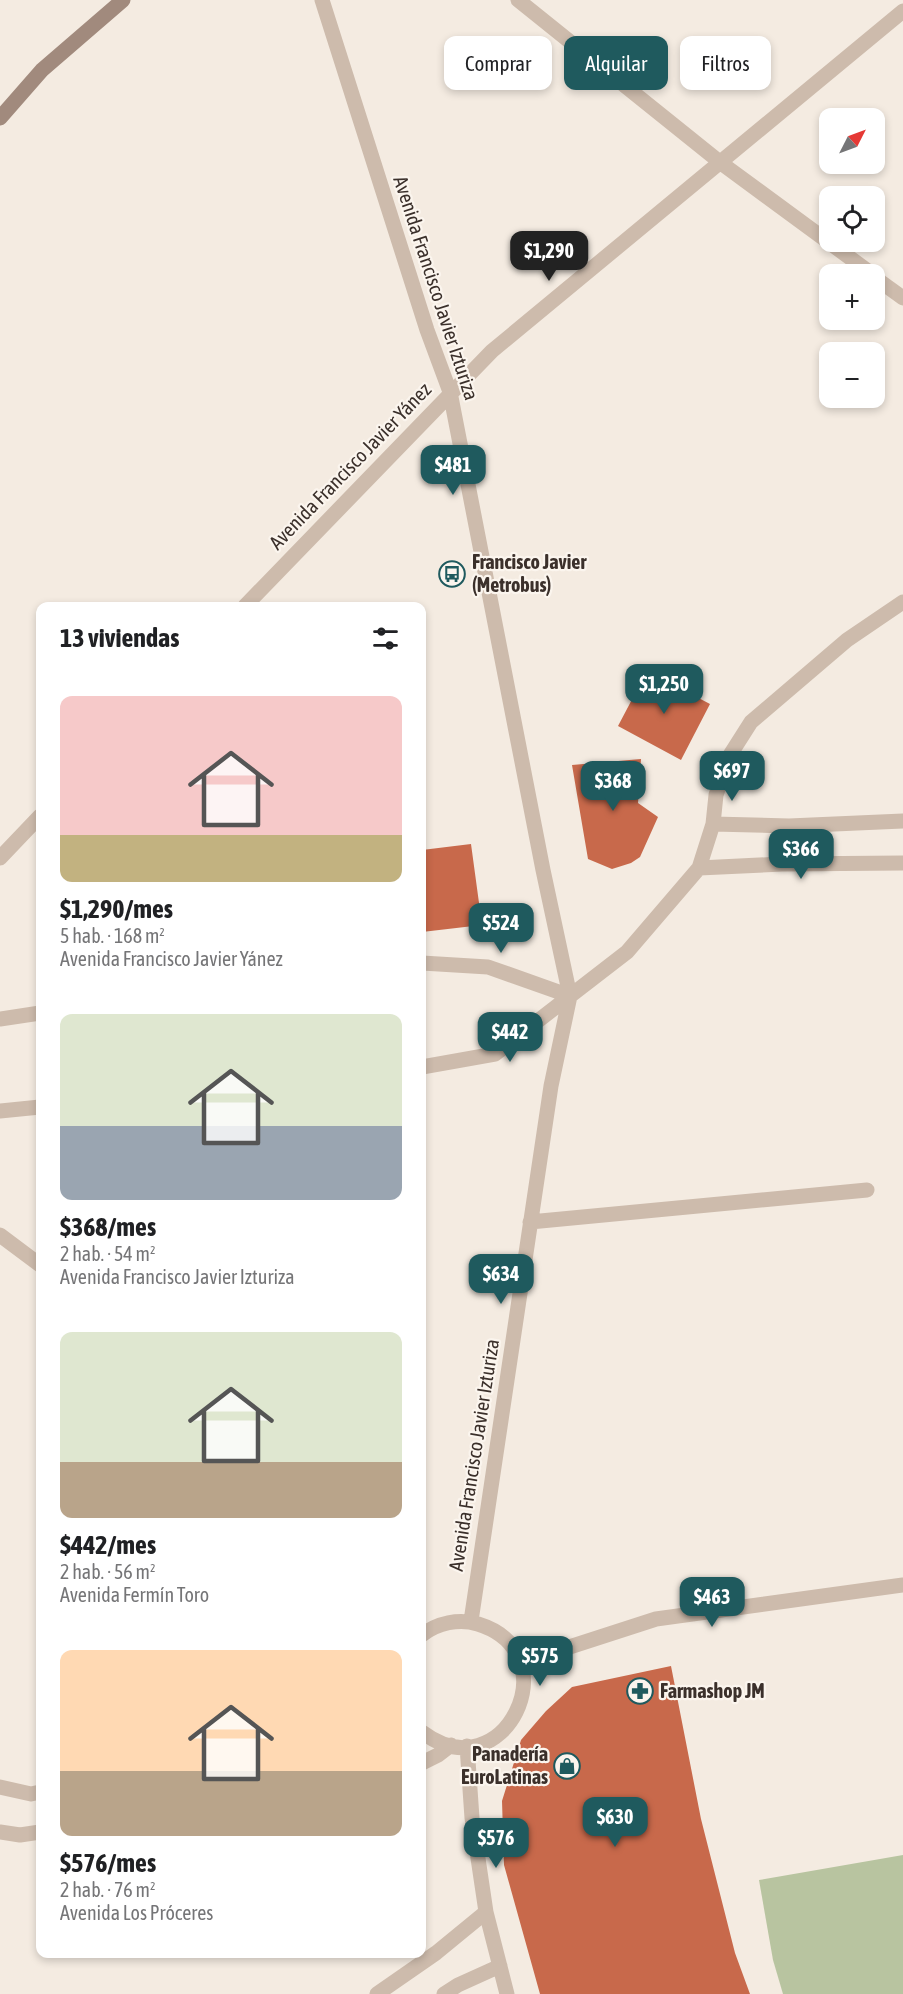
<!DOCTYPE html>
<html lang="es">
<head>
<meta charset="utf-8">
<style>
	:root { --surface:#fff; --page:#f2f2f2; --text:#202124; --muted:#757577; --accent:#1f5a5e }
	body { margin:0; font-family:"Asap Condensed",sans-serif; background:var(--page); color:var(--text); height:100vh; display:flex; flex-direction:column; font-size:22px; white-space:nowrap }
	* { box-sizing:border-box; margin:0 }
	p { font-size:20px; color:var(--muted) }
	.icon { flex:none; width:33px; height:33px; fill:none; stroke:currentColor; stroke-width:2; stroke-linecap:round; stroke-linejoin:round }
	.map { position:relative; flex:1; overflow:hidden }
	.panel { position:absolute; left:36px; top:602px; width:390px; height:1356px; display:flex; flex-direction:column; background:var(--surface); border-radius:12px; box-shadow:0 3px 9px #0003 }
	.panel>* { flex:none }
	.banner { position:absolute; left:444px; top:36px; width:369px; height:54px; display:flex; gap:12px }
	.needle { width:39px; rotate:48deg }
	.tools { position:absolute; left:819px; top:108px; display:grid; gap:12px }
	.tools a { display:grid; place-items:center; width:66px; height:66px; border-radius:12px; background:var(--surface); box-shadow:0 3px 9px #0003; font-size:30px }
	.price { position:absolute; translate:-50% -51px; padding:0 14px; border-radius:12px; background:var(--accent); color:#fff; font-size:20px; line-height:39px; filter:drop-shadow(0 2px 3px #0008) }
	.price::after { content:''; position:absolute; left:50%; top:36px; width:18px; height:14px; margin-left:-9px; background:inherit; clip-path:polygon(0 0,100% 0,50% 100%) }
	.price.active { background:#222; color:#fff }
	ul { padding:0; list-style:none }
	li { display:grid; align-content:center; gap:12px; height:318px; padding:0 24px }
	li span { display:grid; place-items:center; height:186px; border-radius:12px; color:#555 }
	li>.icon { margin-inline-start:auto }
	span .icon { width:108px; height:108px; fill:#fffc; stroke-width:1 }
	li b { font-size:26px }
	h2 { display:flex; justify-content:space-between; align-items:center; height:72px; padding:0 24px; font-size:26px }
	.pill { padding:0 21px; border-radius:12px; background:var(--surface); box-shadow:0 3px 9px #0003; font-size:21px; line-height:54px }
	.pill.active { background:var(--accent); color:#fff }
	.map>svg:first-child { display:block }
</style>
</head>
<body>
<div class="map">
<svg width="903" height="1994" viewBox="0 0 903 1994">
	<rect width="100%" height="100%" fill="#f4ebe1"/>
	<path fill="#b8c4a0" d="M903,1855V1994H783L773,1960L759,1880Z"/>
	<path fill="#c8694b" d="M647,671L710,704L681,760L618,726Z
		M641,759L638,803L658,817L640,857L631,863L612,869L588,859L572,765Z
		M471,844L482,925L422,932V850Z
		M671,1666L701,1819L735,1953L750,1994H540L504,1865L502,1801L521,1740L546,1711L572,1687Z"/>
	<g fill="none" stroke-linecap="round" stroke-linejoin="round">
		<path stroke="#cdbbac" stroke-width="15" d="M322,0L427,330L450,392L543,870L570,996L551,1086L471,1621
			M518,0L721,163L872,274
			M874,277L903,298
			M245,606L492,351L903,11
			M713,824L789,826L903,821
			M0,858L40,816
			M699,868L782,864L903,863
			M422,963L488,967L570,996
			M0,1019L40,1013
			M422,1067L495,1054L627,952L699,868L713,824L716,795L730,755L751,722L847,640L903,602
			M0,1111L40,1107
			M530,1222L867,1190
			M0,1235L40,1265
			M422,1635C437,1623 459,1618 478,1624C572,1653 504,1794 422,1732
			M520,1663L656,1619L903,1585
			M467,1746L472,1818L486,1912L507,1994
			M422,1763L438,1755L451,1745
			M0,1787L31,1794L40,1792
			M0,1832L20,1835L40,1832
			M377,1994L436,1953L486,1912
			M444,1994L458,1985L500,1966"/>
		<path stroke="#a18a7d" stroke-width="15" d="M0,118L42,70L123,0"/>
	</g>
	<defs>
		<g id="bus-ring" transform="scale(1.35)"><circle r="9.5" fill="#fbf5ee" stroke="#1f5a5e" stroke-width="1.5"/><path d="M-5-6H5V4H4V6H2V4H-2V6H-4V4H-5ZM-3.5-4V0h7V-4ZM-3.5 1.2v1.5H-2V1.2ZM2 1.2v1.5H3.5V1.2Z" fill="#1f5a5e"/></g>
		<g id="pharmacy-ring" transform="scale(1.35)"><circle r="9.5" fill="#fbf5ee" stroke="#1f5a5e" stroke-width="1.5"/><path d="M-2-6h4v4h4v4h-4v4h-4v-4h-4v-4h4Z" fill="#1f5a5e"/></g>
		<g id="shop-ring" transform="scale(1.35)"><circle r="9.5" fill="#fbf5ee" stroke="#1f5a5e" stroke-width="1.5"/><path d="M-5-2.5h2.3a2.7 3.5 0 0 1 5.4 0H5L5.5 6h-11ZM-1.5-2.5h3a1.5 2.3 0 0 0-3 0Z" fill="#1f5a5e"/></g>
	</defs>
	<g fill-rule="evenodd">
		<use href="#bus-ring" x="452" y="574"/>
		<use href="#pharmacy-ring" x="640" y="1691"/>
		<use href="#shop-ring" x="567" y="1766"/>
	</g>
	<g text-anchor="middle" stroke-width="4.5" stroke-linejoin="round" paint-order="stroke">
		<g font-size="20" fill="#3b302b" stroke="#fbf5ee">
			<text transform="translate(436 288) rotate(72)" y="7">Avenida Francisco Javier Izturiza</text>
			<text transform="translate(350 466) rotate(-46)" y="7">Avenida Francisco Javier Yánez</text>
			<text transform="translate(474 1455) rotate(-81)" y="7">Avenida Francisco Javier Izturiza</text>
		</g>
		<g font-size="20" font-weight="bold" fill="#3b302b" stroke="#fbf5ee" text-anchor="start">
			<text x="472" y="569">Francisco Javier<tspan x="472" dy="23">(Metrobus)</tspan></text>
			<text x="660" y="1698">Farmashop JM</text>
			<text x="548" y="1761" text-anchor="end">Panadería<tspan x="548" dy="23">EuroLatinas</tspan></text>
		</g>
	</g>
</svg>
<div class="tools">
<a><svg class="needle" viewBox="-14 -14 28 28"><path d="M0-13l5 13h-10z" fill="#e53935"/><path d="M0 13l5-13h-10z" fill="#757577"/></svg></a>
<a><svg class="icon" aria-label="locate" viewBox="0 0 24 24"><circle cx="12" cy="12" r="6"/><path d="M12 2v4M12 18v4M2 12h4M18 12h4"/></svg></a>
<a>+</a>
<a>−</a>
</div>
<b class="price active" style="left:549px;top:282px">$1,290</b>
<b class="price" style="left:453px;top:496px">$481</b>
<b class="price" style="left:664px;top:715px">$1,250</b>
<b class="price" style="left:732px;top:802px">$697</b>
<b class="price" style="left:613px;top:812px">$368</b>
<b class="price" style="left:801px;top:880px">$366</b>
<b class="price" style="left:501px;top:954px">$524</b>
<b class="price" style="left:510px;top:1063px">$442</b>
<b class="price" style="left:501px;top:1305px">$634</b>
<b class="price" style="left:712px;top:1628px">$463</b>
<b class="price" style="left:540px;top:1687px">$575</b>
<b class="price" style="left:615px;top:1848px">$630</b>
<b class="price" style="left:496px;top:1869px">$576</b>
<div class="banner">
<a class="pill">Comprar</a>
<a class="pill active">Alquilar</a>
<a class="pill">Filtros</a>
</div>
<section class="panel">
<h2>13 viviendas<svg class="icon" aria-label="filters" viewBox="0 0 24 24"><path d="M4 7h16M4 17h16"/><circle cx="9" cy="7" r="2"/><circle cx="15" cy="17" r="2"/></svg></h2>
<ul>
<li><span style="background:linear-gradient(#f6c9c9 75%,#c2b280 0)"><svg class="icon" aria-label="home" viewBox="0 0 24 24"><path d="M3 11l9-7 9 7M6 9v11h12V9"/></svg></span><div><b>$1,290/mes</b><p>5 hab. · 168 m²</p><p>Avenida Francisco Javier Yánez</p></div></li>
<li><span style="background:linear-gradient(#dfe7d0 60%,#9aa5b1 0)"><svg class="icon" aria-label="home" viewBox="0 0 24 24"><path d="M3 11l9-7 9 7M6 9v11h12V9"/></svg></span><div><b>$368/mes</b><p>2 hab. · 54 m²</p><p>Avenida Francisco Javier Izturiza</p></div></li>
<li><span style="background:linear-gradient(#dfe7d0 70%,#b9a48a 0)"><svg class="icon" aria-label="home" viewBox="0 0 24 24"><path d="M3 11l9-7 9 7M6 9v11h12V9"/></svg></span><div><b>$442/mes</b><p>2 hab. · 56 m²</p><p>Avenida Fermín Toro</p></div></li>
<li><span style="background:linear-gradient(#ffd9b3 65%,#b9a48a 0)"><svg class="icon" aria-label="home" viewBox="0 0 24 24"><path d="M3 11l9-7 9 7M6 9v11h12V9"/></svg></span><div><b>$576/mes</b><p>2 hab. · 76 m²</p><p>Avenida Los Próceres</p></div></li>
</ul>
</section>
</div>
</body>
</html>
